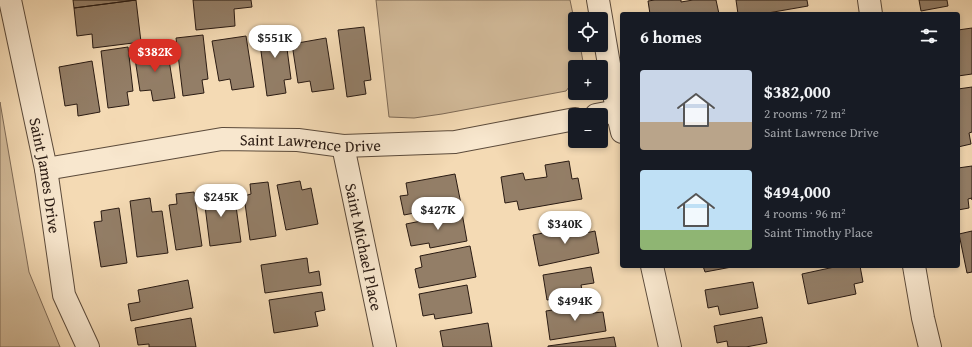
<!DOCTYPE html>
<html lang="en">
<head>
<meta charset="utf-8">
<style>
	:root { --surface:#171b24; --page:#242831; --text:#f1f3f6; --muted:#9ea1a6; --accent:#d93025 }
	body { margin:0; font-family:"Gentium Book Plus",serif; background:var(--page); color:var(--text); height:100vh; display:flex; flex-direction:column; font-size:15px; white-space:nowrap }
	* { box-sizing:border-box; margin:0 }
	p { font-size:13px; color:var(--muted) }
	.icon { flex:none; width:22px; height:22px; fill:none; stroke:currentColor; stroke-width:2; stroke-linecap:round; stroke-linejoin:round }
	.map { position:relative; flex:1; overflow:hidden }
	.details { position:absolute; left:620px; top:12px; width:340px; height:256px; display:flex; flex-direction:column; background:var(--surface); border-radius:4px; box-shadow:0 2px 6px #0003 }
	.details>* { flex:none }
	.controls { position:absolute; left:568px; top:12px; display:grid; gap:8px }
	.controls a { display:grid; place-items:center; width:40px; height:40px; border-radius:4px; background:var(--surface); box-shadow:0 2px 6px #0003; font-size:20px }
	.price { position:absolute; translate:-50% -34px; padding:0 9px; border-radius:14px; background:#fff; color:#222; font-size:13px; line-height:26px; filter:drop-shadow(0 1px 2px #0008) }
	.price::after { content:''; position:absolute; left:50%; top:24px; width:12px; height:9px; margin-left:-6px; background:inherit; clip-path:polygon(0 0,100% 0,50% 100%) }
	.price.selected { background:var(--accent); color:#fff }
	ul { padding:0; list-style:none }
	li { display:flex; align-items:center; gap:12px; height:100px; padding:0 20px }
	li span { display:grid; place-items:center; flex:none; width:112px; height:80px; border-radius:4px; color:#555 }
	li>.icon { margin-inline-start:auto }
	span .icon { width:48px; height:48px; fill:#fffc; stroke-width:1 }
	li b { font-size:17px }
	h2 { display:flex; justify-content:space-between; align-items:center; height:48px; padding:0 20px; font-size:17px }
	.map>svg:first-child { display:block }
</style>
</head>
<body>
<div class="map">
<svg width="972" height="347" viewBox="0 0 972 347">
	<rect width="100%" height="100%" fill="#f4dab4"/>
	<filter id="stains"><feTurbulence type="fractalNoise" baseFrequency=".005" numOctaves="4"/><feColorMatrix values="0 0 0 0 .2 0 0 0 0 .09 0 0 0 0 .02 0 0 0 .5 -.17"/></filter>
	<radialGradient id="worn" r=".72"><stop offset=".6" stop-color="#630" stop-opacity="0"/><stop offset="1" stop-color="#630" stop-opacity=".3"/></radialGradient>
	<path fill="#d2ba99" stroke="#7e6a56" d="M376,0H570L575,24V45H580L584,67H575V79L566,91L442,114L414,118L389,117Z
		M0,102L29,272L60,347H0Z"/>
	<path fill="#937e67" stroke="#2a1b13" d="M73,0H136L74,8Z
		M136,0L141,42L93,48L92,34L77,36L74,8Z
		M193,0H251L252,7L234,9L235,26L196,30Z
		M655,0H681V2L693,0H716L719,14H650L648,1Z
		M736,0H807L808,6L762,14H738Z
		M919,0H947L948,6L921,11Z
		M284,26L291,79L284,80L286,93L267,96L258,29Z
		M364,27L371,80L364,81L366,94L347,97L338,30Z
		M972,28V74L958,76V30Z
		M203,35L208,79L202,80L204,93L183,96L176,38Z
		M246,36L254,87L232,90L230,79L219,81L212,41Z
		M326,38L334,89L312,92L310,81L298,83L292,44Z
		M128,47L133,91L127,92L129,105L108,108L101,51Z
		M167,47L175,98L153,101L151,90L140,91L134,52Z
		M92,61L100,112L78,116L77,104L65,106L59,67Z
		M972,87V132L969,133L971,144L958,147V89Z
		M569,161L572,179L578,178L582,199L519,210L517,201L505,203L501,177L523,173L525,180L547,177L545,165Z
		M972,166V200V198L968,199L969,208L958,210V168Z
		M455,174L461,204L404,215L400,196L408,195L406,183Z
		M300,181L302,190L311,188L318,224L286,230L277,185Z
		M268,182L276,236L250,240L244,196L251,194L250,184Z
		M223,187L225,200L235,199L241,242L210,246L203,190Z
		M194,192L202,246L176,250L169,205L177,204L176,194Z
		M150,198L152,212L162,211L168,253L137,257L130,201Z
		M119,208L127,263L101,267L94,222L102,221L101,211Z
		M462,213L467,241L430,248L429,243L411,246L406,224Z
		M579,226L581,234L595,231L599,253L539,266L533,235Z
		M972,231V272L967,273L959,234Z
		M470,246L476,277L419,288L415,269L422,267L420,256Z
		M307,258L309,273L319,271L321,285L265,293L261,265Z
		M703,266H737L705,272Z
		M839,266H860L863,282L854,284L856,294L808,304L802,274Z
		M591,267L594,283L581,285L583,294L547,300L543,275Z
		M188,280L193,308L131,321L128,304L140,302L138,290Z
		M753,282L758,308L720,315L718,306L708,308L705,290Z
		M467,285L472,313L435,319L434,314L423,316L419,294Z
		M322,292L325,310L315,312L318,326L274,333L269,300Z
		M592,304L593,313L603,312L606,331L550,340L546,311Z
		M762,317L767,343L746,347H728L727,341L717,343L714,326Z
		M191,318L196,347H149V344L138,345L135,328Z
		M488,323L492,347H443L440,331Z
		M614,337L616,347H548V346Z"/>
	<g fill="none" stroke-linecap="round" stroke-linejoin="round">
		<g stroke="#5c4b3b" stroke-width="24">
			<g id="street">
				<path id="s1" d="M10,0L46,169L64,295L88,347"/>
				<path d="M598,0L617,111L622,132"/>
				<path d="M869,0L871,14"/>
				<path d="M596,115L617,111"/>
				<path id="s2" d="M343,146L385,347"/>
				<path id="s3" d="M46,169L222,139L298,140L343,146L455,142L575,119"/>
				<path d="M652,266L670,347"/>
				<path d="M914,266L923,318L930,347"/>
			</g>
		</g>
		<use href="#street" stroke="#f8e7ce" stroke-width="22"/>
	</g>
	<g text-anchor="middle" stroke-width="3" stroke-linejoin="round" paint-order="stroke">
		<g font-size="16" fill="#2a1b13" stroke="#f8e7ce">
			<text dy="6" stroke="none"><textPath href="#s3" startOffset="267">Saint Lawrence Drive</textPath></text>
			<text dy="6" stroke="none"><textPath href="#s1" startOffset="179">Saint James Drive</textPath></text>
			<text dy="6" stroke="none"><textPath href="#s2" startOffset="103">Saint Michael Place</textPath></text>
		</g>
	</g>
	<rect width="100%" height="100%" filter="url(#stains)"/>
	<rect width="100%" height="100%" fill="url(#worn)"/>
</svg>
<div class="controls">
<a><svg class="icon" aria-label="locate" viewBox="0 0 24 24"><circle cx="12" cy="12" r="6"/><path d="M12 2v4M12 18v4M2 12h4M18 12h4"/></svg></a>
<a>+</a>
<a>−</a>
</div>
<b class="price" style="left:275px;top:59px">$551K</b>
<b class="price selected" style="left:155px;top:73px">$382K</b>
<b class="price" style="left:221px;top:218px">$245K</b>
<b class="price" style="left:438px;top:231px">$427K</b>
<b class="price" style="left:565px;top:245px">$340K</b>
<b class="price" style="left:575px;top:322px">$494K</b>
<section class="details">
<h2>6 homes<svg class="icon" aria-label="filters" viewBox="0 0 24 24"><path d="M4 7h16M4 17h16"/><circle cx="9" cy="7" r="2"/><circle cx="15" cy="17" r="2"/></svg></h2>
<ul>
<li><span style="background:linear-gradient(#c9d6e8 65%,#b9a48a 0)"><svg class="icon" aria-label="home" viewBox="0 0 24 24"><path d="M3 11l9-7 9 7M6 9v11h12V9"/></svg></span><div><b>$382,000</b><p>2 rooms · 72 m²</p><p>Saint Lawrence Drive</p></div></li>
<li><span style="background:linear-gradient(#bfe0f5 75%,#8fb573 0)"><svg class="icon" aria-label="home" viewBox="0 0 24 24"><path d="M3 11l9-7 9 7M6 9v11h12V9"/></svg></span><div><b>$494,000</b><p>4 rooms · 96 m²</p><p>Saint Timothy Place</p></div></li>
</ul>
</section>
</div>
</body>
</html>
